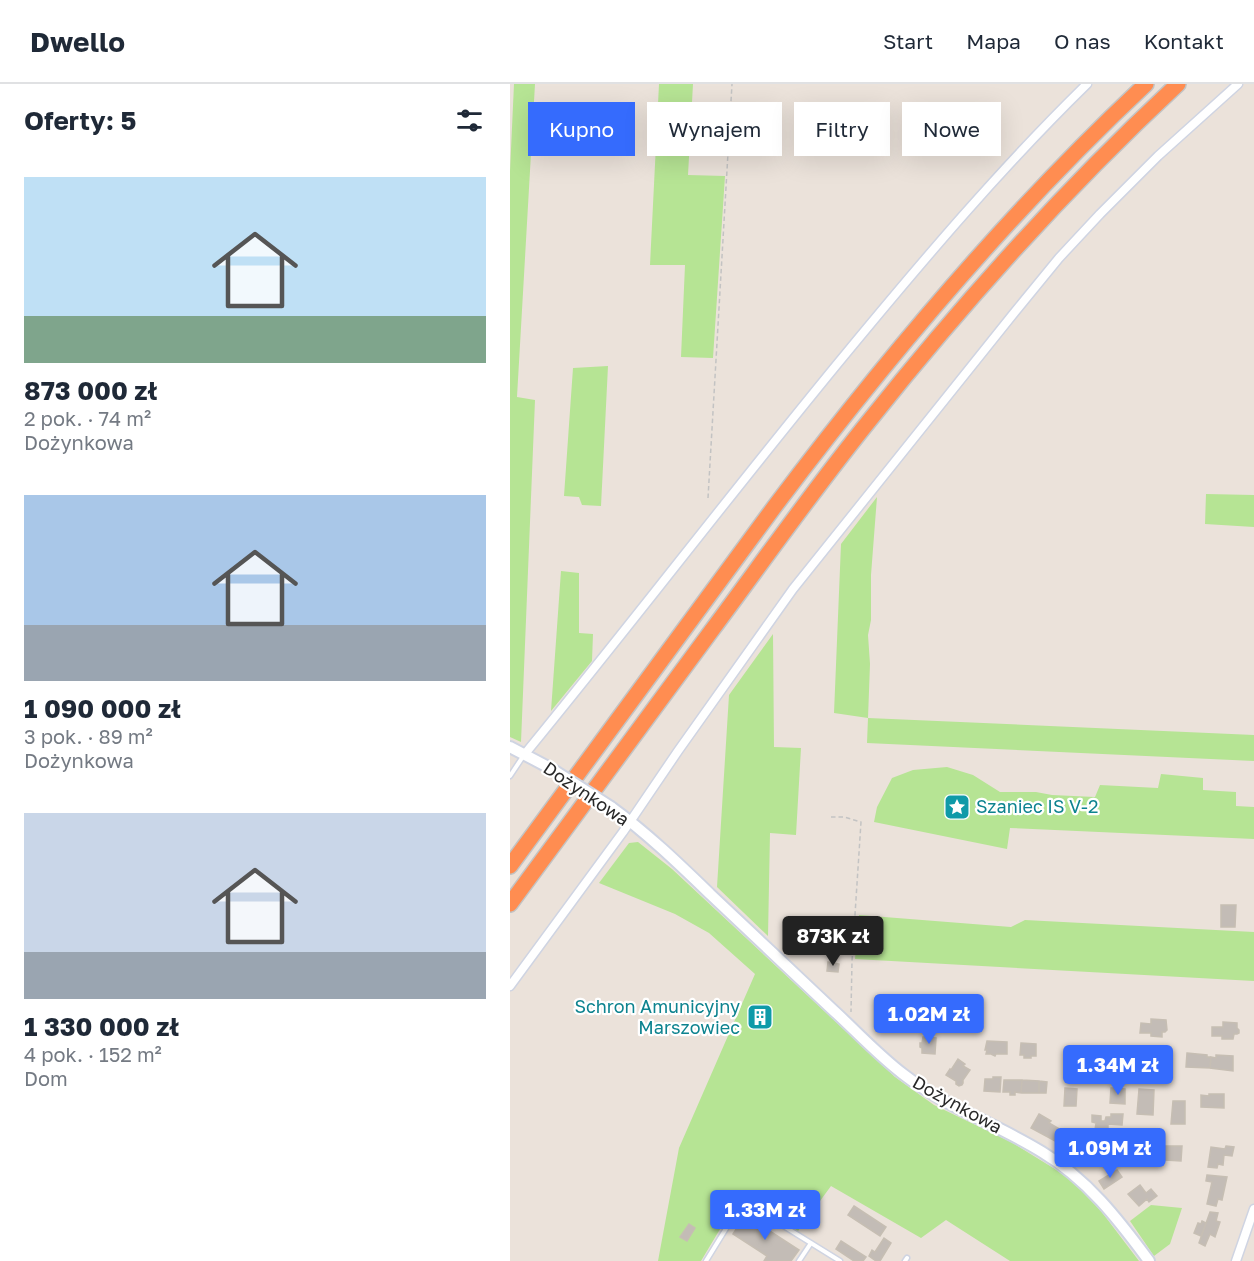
<!DOCTYPE html>
<html lang="pl">
<head>
<meta charset="utf-8">
<style>
	:root { --surface:#fff; --page:#f6f6f7; --text:#1f2937; --muted:#747a83; --line:#e0e1e3; --accent:#356bfd }
	body { margin:0; font-family:"Golos Text",sans-serif; background:var(--page); color:var(--text); height:100vh; display:flex; flex-direction:column; font-size:22px; white-space:nowrap }
	* { box-sizing:border-box; margin:0 }
	p { font-size:20px; color:var(--muted) }
	.icon { flex:none; width:33px; height:33px; fill:none; stroke:currentColor; stroke-width:2; stroke-linecap:round; stroke-linejoin:round }
	.map { position:relative; flex:1; overflow:hidden }
	.panel { display:flex; flex-direction:column; background:var(--surface); width:510px }
	.panel>* { flex:none }
	.top-card { position:absolute; left:18px; top:18px; width:570px; height:54px; display:flex; gap:12px }
	.price { position:absolute; translate:-50% -51px; padding:0 14px; border-radius:6px; background:var(--accent); color:#fff; font-size:20px; line-height:39px; filter:drop-shadow(0 2px 3px #0008) }
	.price::after { content:''; position:absolute; left:50%; top:36px; width:18px; height:14px; margin-left:-9px; background:inherit; clip-path:polygon(0 0,100% 0,50% 100%) }
	.price.active { background:#222; color:#fff }
	ul { padding:0; list-style:none }
	li { display:grid; align-content:center; gap:12px; height:318px; padding:0 24px }
	li span { display:grid; place-items:center; height:186px; border-radius:0px; color:#555 }
	li>.icon { margin-inline-start:auto }
	span .icon { width:108px; height:108px; fill:#fffc; stroke-width:1 }
	li b { font-size:26px }
	h2 { display:flex; justify-content:space-between; align-items:center; height:72px; padding:0 24px; font-size:26px }
	.pill { padding:0 21px; border-radius:0px; background:var(--surface); box-shadow:0 6px 24px #0002; font-size:21px; line-height:54px }
	.pill.active { background:var(--accent); color:#fff }
	header { display:flex; align-items:center; gap:36px; box-sizing:border-box; height:84px; padding:0 30px; background:var(--surface); border-bottom:2px solid var(--line) }
	header strong { font-size:28px }
	nav { display:flex; gap:33px; margin-inline-start:auto; font-size:21px }
	main { display:flex; flex:1; min-height:0 }
	.map>svg:first-child { display:block }
</style>
</head>
<body>
<header>
<strong>Dwello</strong>
<nav><a>Start</a><a>Mapa</a><a>O nas</a><a>Kontakt</a></nav>
</header>
<main>
<section class="panel">
<h2>Oferty: 5<svg class="icon" aria-label="filters" viewBox="0 0 24 24"><path d="M4 7h16M4 17h16"/><circle cx="9" cy="7" r="2"/><circle cx="15" cy="17" r="2"/></svg></h2>
<ul>
<li><span style="background:linear-gradient(#bfe0f5 75%,#7fa58c 0)"><svg class="icon" aria-label="home" viewBox="0 0 24 24"><path d="M3 11l9-7 9 7M6 9v11h12V9"/></svg></span><div><b>873 000 zł</b><p>2 pok. · 74 m²</p><p>Dożynkowa</p></div></li>
<li><span style="background:linear-gradient(#a9c7e8 70%,#9aa5b1 0)"><svg class="icon" aria-label="home" viewBox="0 0 24 24"><path d="M3 11l9-7 9 7M6 9v11h12V9"/></svg></span><div><b>1 090 000 zł</b><p>3 pok. · 89 m²</p><p>Dożynkowa</p></div></li>
<li><span style="background:linear-gradient(#c9d6e8 75%,#9aa5b1 0)"><svg class="icon" aria-label="home" viewBox="0 0 24 24"><path d="M3 11l9-7 9 7M6 9v11h12V9"/></svg></span><div><b>1 330 000 zł</b><p>4 pok. · 152 m²</p><p>Dom</p></div></li>
</ul>
</section>
<div class="map">
<svg width="744" height="1177" viewBox="0 0 744 1177">
	<rect width="100%" height="100%" fill="#ebe2da"/>
	<path fill="#b6e494" d="M4,0H25L7,313L25,316L11,658L0,653V87Z
		M149,0H183L178,91L215,92L203,274L171,273L175,181H140Z
		M98,282L91,422L72,421L69,413L54,412L63,284Z
		M696,410L744,411V443L695,440Z
		M367,413L361,491V536L358,551L360,580L358,634L744,651V677L357,659L358,634L324,629L331,460Z
		M51,487L69,489V549L83,550L82,577L41,627Z
		M263,550L264,663L291,664L286,751L260,749L258,852L207,803L219,611Z
		M437,683L463,691L490,708H526L542,711L585,713L590,701L648,704L651,690L693,694V706L726,708V722L744,723V755L500,744L497,765L364,738L367,723L382,694L403,686Z
		M128,758L162,785L385,993L424,1021L501,1058L553,1090L570,1105L591,1127L629,1177H500L436,1136L411,1154L321,1102L288,1147L233,1113L231,1110L191,1177H148L169,1064L245,890L199,849L165,830L89,799L119,759Z
		M349,831L501,843L515,836L744,848V897L345,875Z
		M641,1121L672,1124L660,1160L644,1172L620,1137Z"/>
	<path fill="#c3bcb6" stroke="#c6beb3" stroke-width="1.5" d="M711,821H726L725,843H711Z
		M318,878L329,880L328,888L317,887Z
		M251,921L260,926L249,945L241,940Z
		M641,935L656,936L657,946L655,948H652V953L641,952V949H630L631,939L641,940Z
		M713,938L727,939V944L729,946V949L727,950H724L723,955H712V952H702V943H713Z
		M413,953L426,954L425,970L412,969V964L410,963V959H412Z
		M477,957L497,958V970H486L485,972L481,970H476L477,966H475Z
		M511,959L526,960V972H521V974H514V971H510Z
		M608,967L620,968L619,987L607,986Z
		M677,969L697,971V973H701L700,984L676,983Z
		M706,971L723,972V987L700,984L701,973L706,974Z
		M448,975L455,980L453,982L460,986L453,996V999L452,1001L449,1002L446,1000V997L436,991L440,985L441,986Z
		M483,993H491L490,1008L474,1007L475,995H483Z
		M494,996H512L511,1009L505,1008V1011H500V1008H493Z
		M512,996L529,997V1009H511Z
		M529,997L537,998L536,1009H529Z
		M555,1004L567,1005L566,1022H554Z
		M601,1004L615,1005V1020L600,1019Z
		M629,1005L644,1006L643,1031L627,1030Z
		M699,1010H714V1024L691,1023V1011L699,1012Z
		M663,1017H675V1040H661Z
		M529,1030L541,1037L539,1039L553,1047L547,1058L521,1044Z
		M601,1030H613L612,1041L598,1040V1046H585L586,1039L582,1038V1031L591,1032V1037H595L596,1033H601Z
		M563,1054L567,1056L568,1055L575,1057L580,1056L582,1057L570,1074L555,1063Z
		M655,1062H672L671,1077L655,1076Z
		M716,1062L724,1063L722,1072L714,1071L713,1081L708,1080L707,1084L698,1083L701,1063L715,1065Z
		M594,1064L606,1075L596,1085L584,1075Z
		M607,1086L612,1093L594,1105L589,1097Z
		M697,1091L717,1093L712,1116L708,1115L706,1122L697,1120L702,1098L696,1097Z
		M630,1101L636,1109L641,1105L647,1112L639,1118L637,1115L629,1122L618,1110Z
		M344,1122L376,1143L370,1152L338,1131Z
		M700,1128L708,1129L706,1137L710,1138L705,1153L700,1150L695,1162L689,1159Z
		M235,1131L289,1166L281,1177H254L257,1172L223,1150Z
		M692,1137L696,1139L691,1152L684,1149L688,1139L691,1140Z
		M179,1140L185,1144L177,1157L170,1153Z
		M374,1154L381,1159L370,1177H366L359,1172L362,1166L365,1168Z
		M331,1157L356,1173L353,1177H344L326,1165Z"/>
	<g fill="none" stroke-linecap="round" stroke-linejoin="round">
		<g stroke="#cfd4e2" stroke-width="7">
			<path id="service" d="M0,692L14,671
				M196,1177L233,1117L330,1177
				M289,1177L301,1159
				M395,1177L397,1174"/>
		</g>
		<g stroke="#cfd4e2" stroke-width="11">
			<path id="minor" d="M14,671C124,537 228,400 338,267C414,175 492,83 577,0
				M0,902L113,748L168,667L283,505L504,229L549,174L590,130L648,72L728,0
				M726,1177L744,1125"/>
		</g>
		<g stroke="#cfd4e2" stroke-width="14">
			<path id="tertiary" d="M0,663L40,684
				M101,723C137,749 169,780 200,810C241,849 282,887 323,926C346,947 368,971 393,990C435,1023 487,1040 532,1068C577,1095 608,1135 639,1177"/>
		</g>
		<g stroke="#c3c3c3" stroke-width="18">
			<path id="motorway" d="M0,782L265,422C378,272 499,128 636,0
				M0,820C67,729 135,637 202,546C254,476 304,405 359,337C453,219 557,103 668,0"/>
		</g>
		<path stroke="#c3c3c3" stroke-width="1.5" stroke-dasharray="4.5 3" stroke-linecap="butt" d="M198,414L222,0
			M321,733H334L351,738L342,877L341,928"/>
		<use href="#service" stroke="#fff" stroke-width="4"/>
		<use href="#minor" stroke="#fff" stroke-width="8"/>
		<use href="#tertiary" stroke="#fff" stroke-width="10"/>
		<use href="#motorway" stroke="#ff8d51" stroke-width="15"/>
		<g stroke="#cfd4e2" stroke-width="14" stroke-linecap="butt">
			<path id="tertiary-bridge" d="M40,684L101,723"/>
		</g>
		<use href="#tertiary-bridge" stroke="#fff" stroke-width="10"/>
	</g>
	<defs>
		<g id="sight-square" transform="scale(1.35)"><rect x="-9" y="-9" width="18" height="18" rx="4" fill="#0f9aa8" stroke="#fff"/><path d="M0-6L1.8-2.2L6-1.7L2.9 1.2L3.7 5.4L0 3.3L-3.7 5.4L-2.9 1.2L-6-1.7L-1.8-2.2Z" fill="#fff"/></g>
		<g id="building-square" transform="scale(1.35)"><rect x="-9" y="-9" width="18" height="18" rx="4" fill="#0f9aa8" stroke="#fff"/><path d="M-4-6H4V6H1V3H-1V6H-4ZM-2.5-4.3h1.7v1.8h-1.7ZM.8-4.3h1.7v1.8H.8ZM-2.5-1h1.7V.8h-1.7ZM.8-1h1.7V.8H.8Z" fill="#fff"/></g>
	</defs>
	<g fill-rule="evenodd">
		<use href="#sight-square" x="447" y="723"/>
		<use href="#building-square" x="250" y="933"/>
	</g>
	<g text-anchor="middle" stroke-width="4.5" stroke-linejoin="round" paint-order="stroke">
		<g font-size="18" fill="#282828" stroke="#fff">
			<text transform="translate(76 710) rotate(34)" y="6">Dożynkowa</text>
			<text transform="translate(447 1021) rotate(29)" y="6">Dożynkowa</text>
		</g>
		<g font-size="18" fill="#0d838f" stroke="#fff" text-anchor="start">
			<text x="466" y="729">Szaniec IS V-2</text>
			<text x="230" y="929" text-anchor="end">Schron Amunicyjny<tspan x="230" dy="21">Marszowiec</tspan></text>
		</g>
	</g>
</svg>
<b class="price active" style="left:323px;top:883px">873K zł</b>
<b class="price" style="left:419px;top:961px">1.02M zł</b>
<b class="price" style="left:608px;top:1012px">1.34M zł</b>
<b class="price" style="left:600px;top:1095px">1.09M zł</b>
<b class="price" style="left:255px;top:1157px">1.33M zł</b>
<div class="top-card">
<a class="pill active">Kupno</a>
<a class="pill">Wynajem</a>
<a class="pill">Filtry</a>
<a class="pill">Nowe</a>
</div>
</div>
</main>
</body>
</html>
